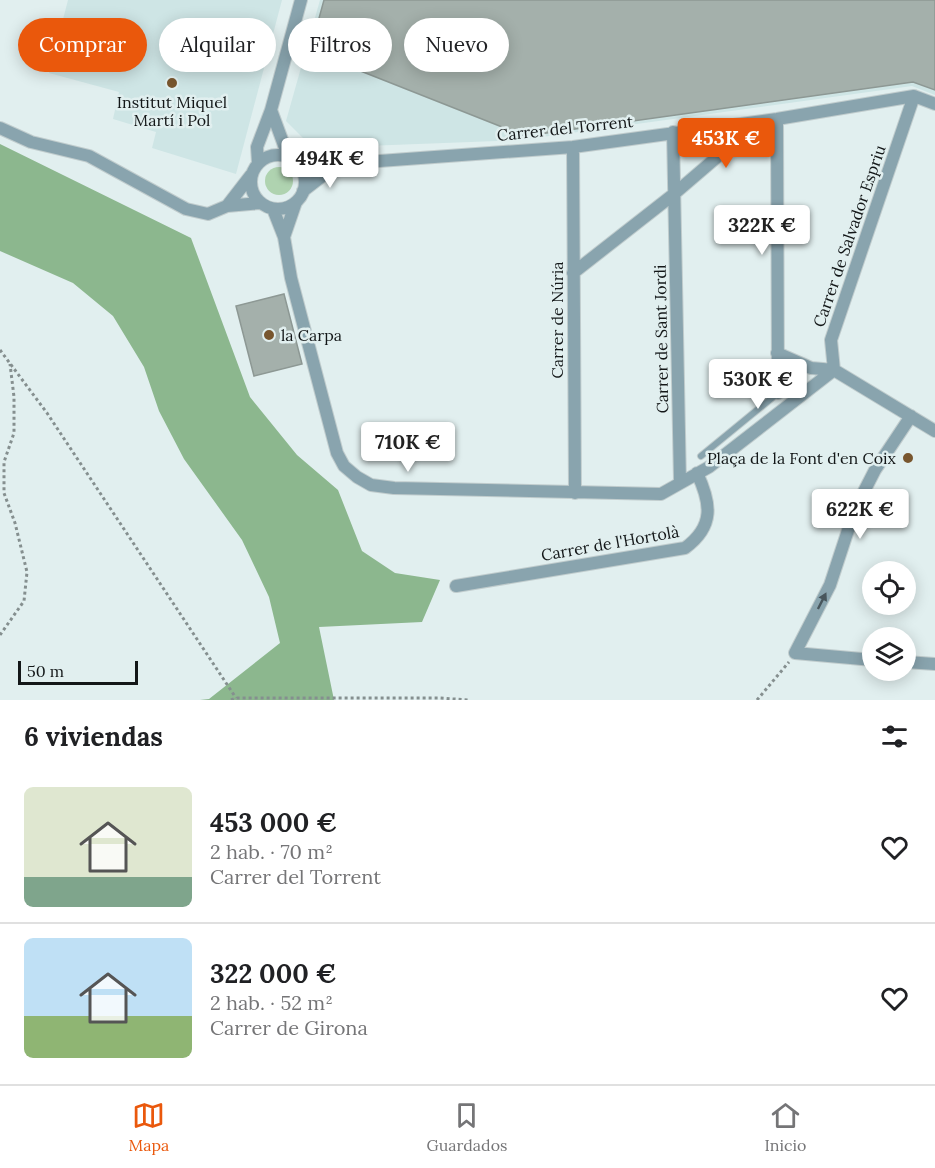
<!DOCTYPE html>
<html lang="es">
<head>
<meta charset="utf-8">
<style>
	:root { --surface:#fff; --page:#f6f6f6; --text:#202124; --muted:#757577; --line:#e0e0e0; --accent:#ea580c }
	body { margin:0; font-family:Lora,serif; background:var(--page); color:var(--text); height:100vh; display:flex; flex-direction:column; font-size:22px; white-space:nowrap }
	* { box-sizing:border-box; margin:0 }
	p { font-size:20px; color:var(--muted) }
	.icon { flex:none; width:33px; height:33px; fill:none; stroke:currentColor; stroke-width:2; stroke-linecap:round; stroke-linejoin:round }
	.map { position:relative; height:700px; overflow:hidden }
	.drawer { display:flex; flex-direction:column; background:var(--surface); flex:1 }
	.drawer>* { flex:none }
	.hud { position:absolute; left:18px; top:18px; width:600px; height:54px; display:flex; gap:12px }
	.fabs { position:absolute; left:862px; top:561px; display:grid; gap:12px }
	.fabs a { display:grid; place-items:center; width:54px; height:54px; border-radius:50%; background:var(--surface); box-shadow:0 3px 15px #0003; font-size:30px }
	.scale { position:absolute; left:18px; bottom:15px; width:120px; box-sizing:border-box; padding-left:6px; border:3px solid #131718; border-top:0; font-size:16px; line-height:21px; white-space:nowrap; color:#131718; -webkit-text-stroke:4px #e1efef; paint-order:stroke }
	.price { position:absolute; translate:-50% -51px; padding:0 14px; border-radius:6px; background:#fff; color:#222; font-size:20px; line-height:39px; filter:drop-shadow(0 2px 3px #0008) }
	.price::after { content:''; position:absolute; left:50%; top:36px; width:18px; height:14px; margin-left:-9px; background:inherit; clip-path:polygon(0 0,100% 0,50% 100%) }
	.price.active { background:var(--accent); color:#fff }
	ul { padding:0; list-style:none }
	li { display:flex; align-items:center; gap:18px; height:150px; padding:0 24px }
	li+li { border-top:2px solid var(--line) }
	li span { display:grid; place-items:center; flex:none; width:168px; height:120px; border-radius:9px; color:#555 }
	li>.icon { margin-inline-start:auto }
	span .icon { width:72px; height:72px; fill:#fffc; stroke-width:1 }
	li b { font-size:26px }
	h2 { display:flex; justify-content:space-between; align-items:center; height:72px; padding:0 24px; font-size:26px }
	.chip { padding:0 21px; border-radius:27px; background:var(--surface); box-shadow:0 3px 15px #0003; font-size:21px; line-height:54px }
	.chip.active { background:var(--accent); color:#fff }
	.menu { display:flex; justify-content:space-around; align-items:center; height:84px; border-top:2px solid var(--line); background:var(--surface); font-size:16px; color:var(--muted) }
	.menu a { display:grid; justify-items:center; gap:3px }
	.menu .active { color:var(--accent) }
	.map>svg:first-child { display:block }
</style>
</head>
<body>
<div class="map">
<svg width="935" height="700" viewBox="0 0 935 700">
	<rect width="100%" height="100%" fill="#e1efef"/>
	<path fill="#cee5e5" d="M68,0H282L236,174L152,148L156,132L113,119L119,92L49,73Z
		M320,0H935V95L912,86L520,140L313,148L286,121Z"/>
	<path fill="#afd3b0" d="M265 181a14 14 0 1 1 28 0a14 14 0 1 1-28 0Z"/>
	<path fill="#8cb78e" d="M0,144L191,238L250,397L297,455L338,490L362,551L395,573L440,580L422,622L319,627L334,700H200L209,699L280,643L269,597L242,540L184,459L159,411L144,367L113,316L73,283L0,251Z"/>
	<path fill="#a4b0ab" stroke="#8d9894" stroke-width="1.5" d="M324,0H935V90L913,82L525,136L310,51Z
		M284,294L302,364L254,376L236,306Z"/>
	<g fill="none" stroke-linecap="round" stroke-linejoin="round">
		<g stroke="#c0cccd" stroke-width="8">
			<path id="service" d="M701,456L778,393"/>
		</g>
		<g stroke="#c0cccd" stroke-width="14">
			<path id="minor" d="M271,110L288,156
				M777,119L778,393
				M0,128L31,142L89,156L186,209L208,214L227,206L260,203
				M673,132L680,482
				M573,147L575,493
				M251 182a27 27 0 1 1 54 0a27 27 0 1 1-54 0Z
				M258,163L257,147L271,110L301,0
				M298,163L312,161L338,164L573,147L777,119L914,96L935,104
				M303,191L338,164
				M227,206L251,175
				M273,209L284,237L291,278L337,453L344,466L357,477L371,485L394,488L661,494L709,467L834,370
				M284,237L296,202
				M573,273L674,194L758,122
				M777,353L811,368L834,370L935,431
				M834,370L831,340L914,96
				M456,586L685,548C715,526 711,503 697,473
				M873,660L795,653L830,585L855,509L875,470L911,416
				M906,662L935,664"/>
		</g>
		<path stroke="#858f8f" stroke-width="3" stroke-dasharray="3 3" stroke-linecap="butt" d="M0,350L47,413L236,698
			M0,635L24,601L27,572L15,523L4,493V462L14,433V397L10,364
			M231,700L236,698H440L468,700
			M757,700L789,662"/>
		<use href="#service" stroke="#89a4ae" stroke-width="6"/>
		<use href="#minor" stroke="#89a4ae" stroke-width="12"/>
	</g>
	<defs><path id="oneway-solid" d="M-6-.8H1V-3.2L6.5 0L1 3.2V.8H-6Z" transform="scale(1.5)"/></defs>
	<use fill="#48565c" href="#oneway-solid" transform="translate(822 601) rotate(-63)"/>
	<g fill="#78562e" stroke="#e1efef" stroke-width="2">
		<circle cx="172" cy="83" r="6"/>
		<circle cx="269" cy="335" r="6"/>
		<circle cx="908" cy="458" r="6"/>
	</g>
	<g text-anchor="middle" stroke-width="5" stroke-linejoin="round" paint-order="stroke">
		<g font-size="16" fill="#131718" stroke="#e1efef">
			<text x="172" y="108">Institut Miquel<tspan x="172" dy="18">Martí i Pol</tspan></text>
			<text x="281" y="341" text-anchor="start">la Carpa</text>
			<text x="896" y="464" text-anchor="end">Plaça de la Font d'en Coix</text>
		</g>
		<g font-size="16" fill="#131718" stroke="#e1efef">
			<text transform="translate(565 128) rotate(-6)" y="6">Carrer del Torrent</text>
			<text transform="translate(849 236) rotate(-71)" y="6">Carrer de Salvador Espriu</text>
			<text transform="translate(557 320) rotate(-90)" y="6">Carrer de Núria</text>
			<text transform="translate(661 339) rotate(-91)" y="6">Carrer de Sant Jordi</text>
			<text transform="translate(610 543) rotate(-10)" y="6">Carrer de l'Hortolà</text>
		</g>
	</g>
</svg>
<div class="fabs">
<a><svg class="icon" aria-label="locate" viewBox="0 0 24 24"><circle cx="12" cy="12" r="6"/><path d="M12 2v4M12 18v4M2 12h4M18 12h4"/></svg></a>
<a><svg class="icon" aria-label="layers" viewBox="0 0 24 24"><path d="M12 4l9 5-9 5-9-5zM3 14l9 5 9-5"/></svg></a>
</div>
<div class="scale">50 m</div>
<b class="price active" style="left:726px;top:169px">453K €</b>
<b class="price" style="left:330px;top:189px">494K €</b>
<b class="price" style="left:762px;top:256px">322K €</b>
<b class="price" style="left:758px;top:410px">530K €</b>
<b class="price" style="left:408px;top:473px">710K €</b>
<b class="price" style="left:860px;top:540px">622K €</b>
<div class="hud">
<a class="chip active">Comprar</a>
<a class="chip">Alquilar</a>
<a class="chip">Filtros</a>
<a class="chip">Nuevo</a>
</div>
</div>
<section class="drawer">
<h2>6 viviendas<svg class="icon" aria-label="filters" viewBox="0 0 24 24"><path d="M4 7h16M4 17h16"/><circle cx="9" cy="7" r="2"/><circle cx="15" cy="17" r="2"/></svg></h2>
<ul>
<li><span style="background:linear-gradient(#dfe7d0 75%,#7fa58c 0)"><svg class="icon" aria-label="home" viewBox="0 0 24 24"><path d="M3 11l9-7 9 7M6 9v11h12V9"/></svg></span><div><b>453 000 €</b><p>2 hab. · 70 m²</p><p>Carrer del Torrent</p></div><svg class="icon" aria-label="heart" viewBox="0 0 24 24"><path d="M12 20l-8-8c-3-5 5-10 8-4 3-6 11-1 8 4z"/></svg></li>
<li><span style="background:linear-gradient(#bfe0f5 65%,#8fb573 0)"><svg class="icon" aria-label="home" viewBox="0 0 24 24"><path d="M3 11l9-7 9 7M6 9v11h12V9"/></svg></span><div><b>322 000 €</b><p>2 hab. · 52 m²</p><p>Carrer de Girona</p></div><svg class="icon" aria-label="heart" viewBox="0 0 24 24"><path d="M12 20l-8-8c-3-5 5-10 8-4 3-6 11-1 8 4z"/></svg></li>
</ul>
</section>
<nav class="menu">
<a class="active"><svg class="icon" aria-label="map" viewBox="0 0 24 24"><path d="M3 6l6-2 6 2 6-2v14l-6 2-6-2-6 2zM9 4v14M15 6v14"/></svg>Mapa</a>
<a><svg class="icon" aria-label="saved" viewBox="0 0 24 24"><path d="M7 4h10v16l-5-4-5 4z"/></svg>Guardados</a>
<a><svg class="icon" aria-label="home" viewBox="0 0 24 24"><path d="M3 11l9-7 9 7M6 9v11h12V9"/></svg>Inicio</a>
</nav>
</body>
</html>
